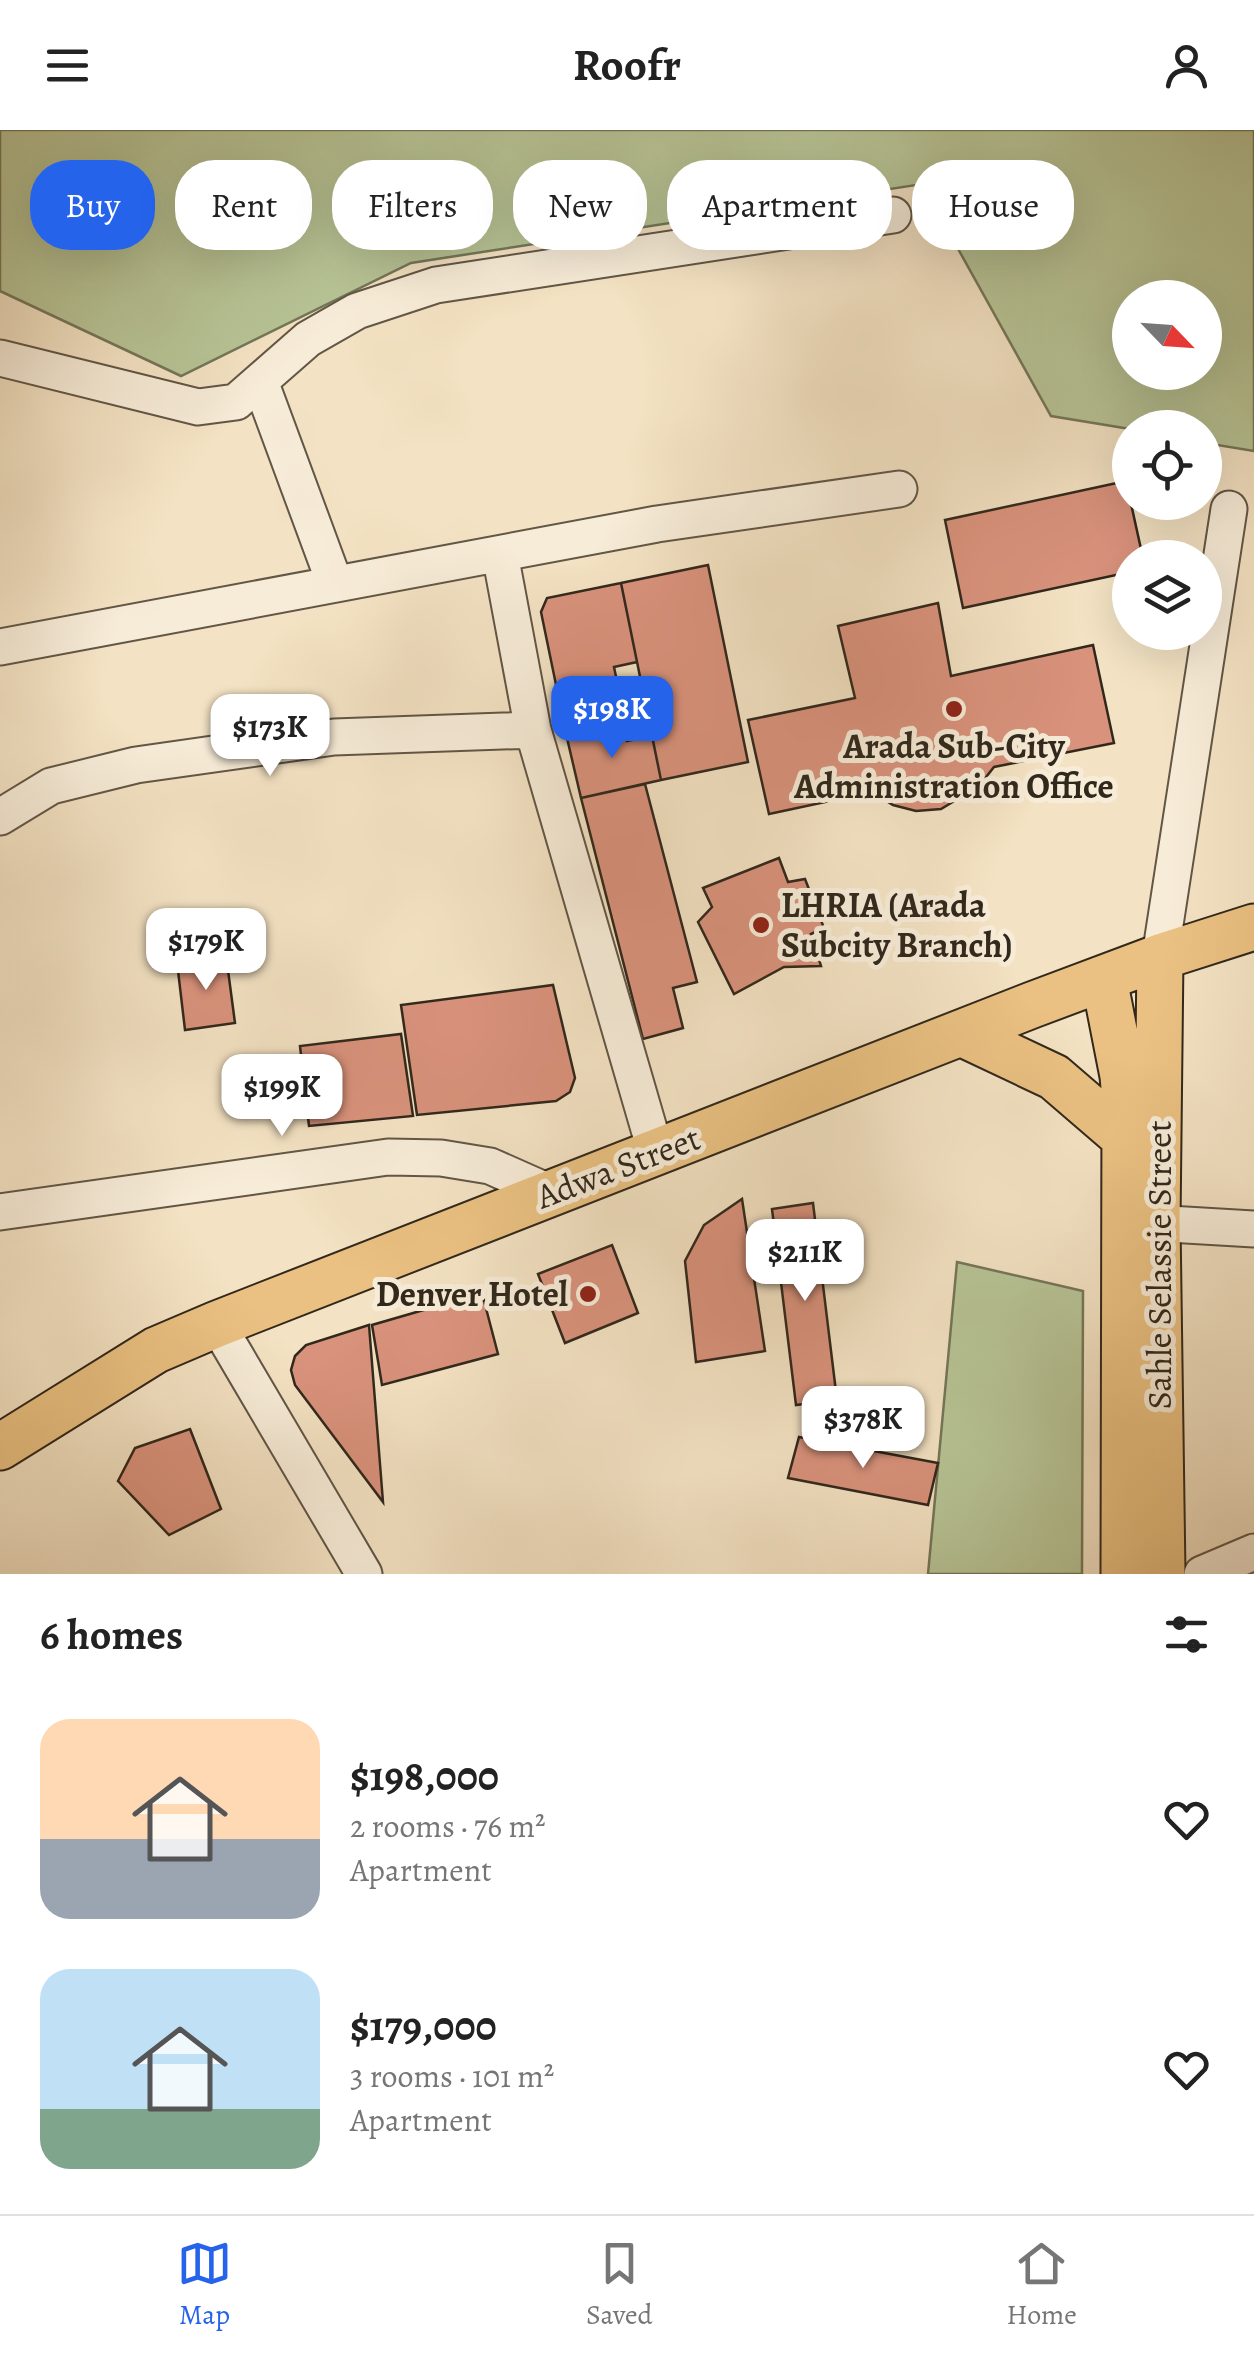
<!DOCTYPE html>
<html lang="en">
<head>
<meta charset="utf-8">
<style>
	:root { --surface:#fff; --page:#f6f6f6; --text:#222; --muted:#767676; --line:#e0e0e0; --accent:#2563eb }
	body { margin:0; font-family:Alegreya,serif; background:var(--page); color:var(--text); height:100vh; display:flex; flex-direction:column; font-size:38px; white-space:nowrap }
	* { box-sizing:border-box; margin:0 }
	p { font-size:32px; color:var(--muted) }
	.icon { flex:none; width:55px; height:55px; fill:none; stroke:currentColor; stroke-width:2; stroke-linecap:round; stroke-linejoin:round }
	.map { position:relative; height:1444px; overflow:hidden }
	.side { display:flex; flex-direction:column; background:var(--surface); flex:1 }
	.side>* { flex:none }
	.top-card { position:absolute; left:30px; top:30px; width:1195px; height:90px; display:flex; gap:20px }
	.needle { width:65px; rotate:115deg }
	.buttons { position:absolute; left:1112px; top:150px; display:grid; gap:20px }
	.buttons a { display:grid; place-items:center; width:110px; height:110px; border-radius:50%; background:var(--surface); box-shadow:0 10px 40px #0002; font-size:50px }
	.price { position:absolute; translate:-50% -85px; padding:0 22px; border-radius:20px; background:#fff; color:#222; font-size:32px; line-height:65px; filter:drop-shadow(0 2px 5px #0008) }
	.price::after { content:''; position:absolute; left:50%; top:60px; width:30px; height:22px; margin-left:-15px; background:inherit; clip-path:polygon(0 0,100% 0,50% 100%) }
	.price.selected { background:var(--accent); color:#fff }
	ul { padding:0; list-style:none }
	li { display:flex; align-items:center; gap:30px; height:250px; padding:0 40px }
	li span { display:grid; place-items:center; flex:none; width:280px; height:200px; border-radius:30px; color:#555 }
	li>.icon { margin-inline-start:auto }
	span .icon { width:120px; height:120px; fill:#fffc; stroke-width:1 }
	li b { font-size:42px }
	h2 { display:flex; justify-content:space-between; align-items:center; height:120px; padding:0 40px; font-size:42px }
	.pill { padding:0 35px; border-radius:40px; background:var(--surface); box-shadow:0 10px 40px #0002; font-size:35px; line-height:90px }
	.pill.selected { background:var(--accent); color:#fff }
	header { display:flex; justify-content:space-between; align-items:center; height:130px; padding:0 40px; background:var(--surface); font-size:45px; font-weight:600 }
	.menu { display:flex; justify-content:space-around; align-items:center; height:140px; border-top:2px solid var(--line); background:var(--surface); font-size:28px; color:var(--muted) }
	.menu a { display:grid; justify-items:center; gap:5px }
	.menu .selected { color:var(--accent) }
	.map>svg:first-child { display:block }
</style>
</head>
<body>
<header><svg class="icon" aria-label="menu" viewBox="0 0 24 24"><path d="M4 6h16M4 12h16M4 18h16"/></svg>Roofr<svg class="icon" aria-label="person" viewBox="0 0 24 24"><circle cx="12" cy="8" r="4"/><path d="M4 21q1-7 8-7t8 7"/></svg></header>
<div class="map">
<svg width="1254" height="1444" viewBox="0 0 1254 1444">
	<rect width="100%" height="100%" fill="#f3e2c3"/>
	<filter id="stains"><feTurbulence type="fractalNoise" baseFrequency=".002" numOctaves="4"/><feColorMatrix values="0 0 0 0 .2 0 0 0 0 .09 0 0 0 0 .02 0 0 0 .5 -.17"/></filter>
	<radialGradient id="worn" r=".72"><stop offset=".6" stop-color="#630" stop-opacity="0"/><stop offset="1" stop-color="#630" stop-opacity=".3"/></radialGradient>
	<path fill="#b7c496" stroke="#747659" stroke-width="2.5" fill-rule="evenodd" d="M0,0H1254V321L1205,313V298L1130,299L1051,286L922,54L411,133L181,246L0,161ZM1130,168H1205V242H1130Z
		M957,1132L1083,1161L1082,1444H928Z"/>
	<path fill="#d9927c" stroke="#31281c" stroke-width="2.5" d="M1126,351L1143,428H1130V442L963,478L945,390Z
		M708,435L748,632L661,650L621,453Z
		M621,453L637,532L614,537L626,595L567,608L541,482L547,468Z
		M938,473L951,546L1093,515L1114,613L994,637L979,656L941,679L916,681L893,675L872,662L769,684L748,590L855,568L838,496Z
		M626,595L627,611L652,606L661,650L581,668L567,608Z
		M645,654L697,852L673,858L683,898L643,909L581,668Z
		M779,728L788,752L805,749L824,798L811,804L821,836L784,837L734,864L698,792L712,777L703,758Z
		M226,825L235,893L185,900L177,832Z
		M553,855L575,948L570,962L556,971L417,985L401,875Z
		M401,904L413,986L309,996L300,916Z
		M742,1069L765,1221L696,1232L685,1131L704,1095Z
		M813,1073L837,1270L796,1275L772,1079Z
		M612,1115L638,1183L565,1213L538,1144Z
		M482,1163L498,1224L382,1255L372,1195Z
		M369,1195L383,1372L295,1255L291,1240L295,1226L306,1215Z
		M190,1299L221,1379L169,1405L118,1351L135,1318Z
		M799,1307L938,1333L928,1375L788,1348Z"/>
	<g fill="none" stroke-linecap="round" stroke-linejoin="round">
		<g stroke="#625646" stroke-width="39">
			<path id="minor" d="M0,228L198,277L236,272L260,251L335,454
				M260,251L308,209L357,181L436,155L893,85
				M500,424L533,600L656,1023
				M0,517L657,394L899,359
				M0,687L51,656L136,635L334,607L533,600
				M1160,827L1229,379
				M0,1082L388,1027L441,1028L490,1036L551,1063
				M1135,1092L1254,1099
				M217,1194L364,1444
				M1202,1444L1254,1422"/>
		</g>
		<g stroke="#31281c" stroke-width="49">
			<path id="major" d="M1160,827L1157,1093L1162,1444
				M1104,849L1123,946L1125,970L1124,1444
				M961,903L1054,947L1126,1009
				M0,1317L156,1220L217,1194L1032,875L1160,827L1254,797"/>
		</g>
		<use href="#minor" stroke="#f7ecd8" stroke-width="35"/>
		<use href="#major" stroke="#eac182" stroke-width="45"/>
	</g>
	<g fill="#8f2418" stroke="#f7ecd8" stroke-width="4">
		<circle cx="954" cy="579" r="10"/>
		<circle cx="761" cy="795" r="10"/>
		<circle cx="588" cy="1164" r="10"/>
	</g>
	<g text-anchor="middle" stroke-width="10" stroke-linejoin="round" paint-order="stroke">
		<g font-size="35" font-weight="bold" fill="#31281c" stroke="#f7ecd8">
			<text x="954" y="628">Arada Sub-City<tspan x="954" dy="40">Administration Office</tspan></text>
			<text x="781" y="787" text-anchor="start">LHRIA (Arada<tspan x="781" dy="40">Subcity Branch)</tspan></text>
			<text x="568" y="1176" text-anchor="end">Denver Hotel</text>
		</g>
		<g font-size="35" fill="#31281c" stroke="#f7ecd8">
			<text transform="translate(618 1037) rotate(-21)" y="12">Adwa Street</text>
			<text transform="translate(1159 1135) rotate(-90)" y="12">Sahle Selassie Street</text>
		</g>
	</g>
	<rect width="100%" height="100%" filter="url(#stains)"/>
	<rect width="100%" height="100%" fill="url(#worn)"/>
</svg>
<div class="buttons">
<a><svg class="needle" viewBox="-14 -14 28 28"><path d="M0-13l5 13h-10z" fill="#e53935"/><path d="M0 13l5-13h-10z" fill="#767676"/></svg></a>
<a><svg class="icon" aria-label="locate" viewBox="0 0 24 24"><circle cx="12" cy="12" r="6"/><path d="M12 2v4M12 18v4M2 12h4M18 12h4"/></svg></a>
<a><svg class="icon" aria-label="layers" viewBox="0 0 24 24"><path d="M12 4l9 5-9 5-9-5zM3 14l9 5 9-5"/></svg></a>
</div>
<b class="price selected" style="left:612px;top:631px">$198K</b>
<b class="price" style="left:270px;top:649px">$173K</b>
<b class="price" style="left:206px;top:863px">$179K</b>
<b class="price" style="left:282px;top:1009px">$199K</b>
<b class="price" style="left:805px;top:1174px">$211K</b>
<b class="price" style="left:863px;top:1341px">$378K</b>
<div class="top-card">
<a class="pill selected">Buy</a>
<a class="pill">Rent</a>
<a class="pill">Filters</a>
<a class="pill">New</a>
<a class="pill">Apartment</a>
<a class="pill">House</a>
</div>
</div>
<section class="side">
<h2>6 homes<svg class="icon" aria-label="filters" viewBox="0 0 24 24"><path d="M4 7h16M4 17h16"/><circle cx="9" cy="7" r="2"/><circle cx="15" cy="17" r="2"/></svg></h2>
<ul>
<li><span style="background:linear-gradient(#ffd9b3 60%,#9aa5b1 0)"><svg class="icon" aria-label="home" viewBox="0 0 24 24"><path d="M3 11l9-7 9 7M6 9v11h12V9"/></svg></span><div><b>$198,000</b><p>2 rooms · 76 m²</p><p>Apartment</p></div><svg class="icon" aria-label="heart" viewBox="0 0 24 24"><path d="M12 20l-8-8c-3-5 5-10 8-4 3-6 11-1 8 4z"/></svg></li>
<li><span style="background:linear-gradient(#bfe0f5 70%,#7fa58c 0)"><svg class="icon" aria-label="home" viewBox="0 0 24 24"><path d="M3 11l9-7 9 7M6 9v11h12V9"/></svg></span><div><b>$179,000</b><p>3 rooms · 101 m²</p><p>Apartment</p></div><svg class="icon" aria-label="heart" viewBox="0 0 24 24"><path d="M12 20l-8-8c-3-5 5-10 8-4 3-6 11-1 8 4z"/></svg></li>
</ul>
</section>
<nav class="menu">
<a class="selected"><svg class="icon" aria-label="map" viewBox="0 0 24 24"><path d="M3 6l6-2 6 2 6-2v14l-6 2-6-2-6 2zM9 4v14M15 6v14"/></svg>Map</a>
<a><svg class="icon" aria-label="saved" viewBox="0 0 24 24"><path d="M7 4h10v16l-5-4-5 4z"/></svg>Saved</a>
<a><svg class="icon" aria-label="home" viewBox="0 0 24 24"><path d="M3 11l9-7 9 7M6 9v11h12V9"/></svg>Home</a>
</nav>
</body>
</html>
